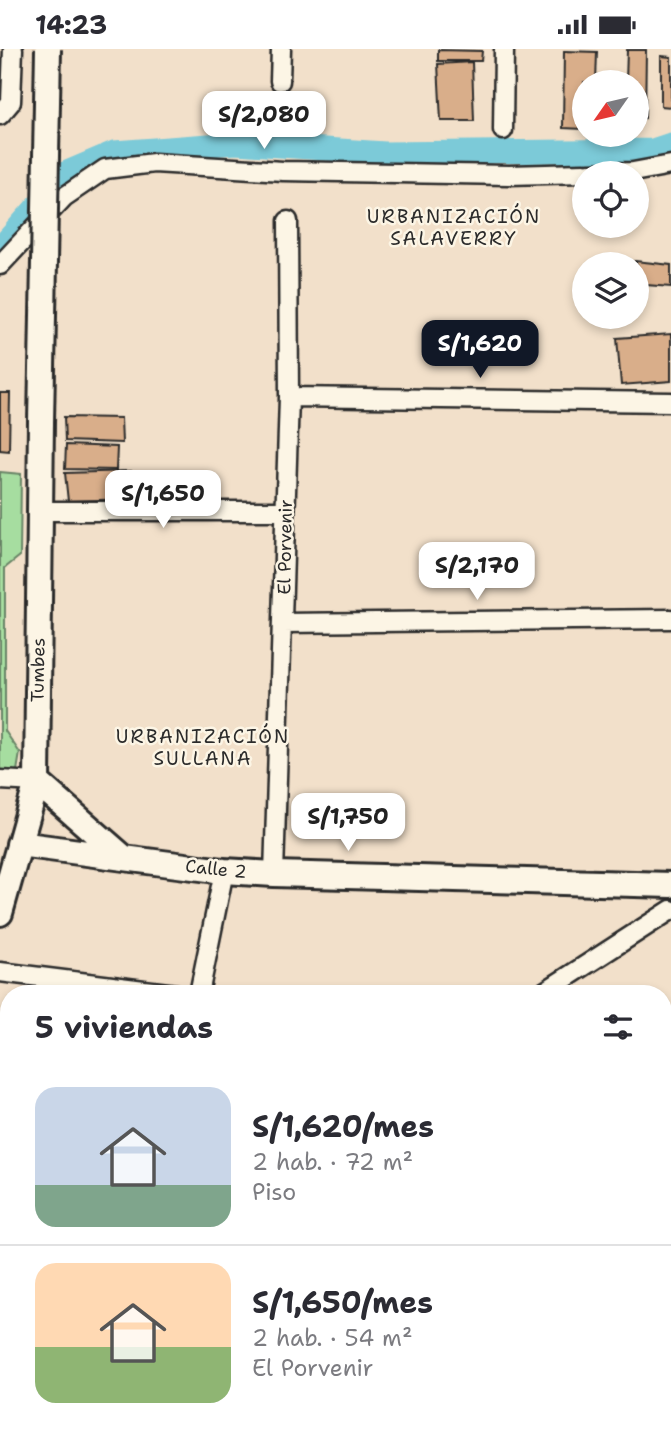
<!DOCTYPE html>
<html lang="es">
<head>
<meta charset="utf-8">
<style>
	:root { --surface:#fff; --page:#f7f7f7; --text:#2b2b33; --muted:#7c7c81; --line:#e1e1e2; --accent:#111827 }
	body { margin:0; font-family:"Shantell Sans",sans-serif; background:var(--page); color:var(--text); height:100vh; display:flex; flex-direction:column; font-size:26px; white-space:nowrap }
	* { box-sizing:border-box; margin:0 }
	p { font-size:23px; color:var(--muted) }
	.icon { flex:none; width:38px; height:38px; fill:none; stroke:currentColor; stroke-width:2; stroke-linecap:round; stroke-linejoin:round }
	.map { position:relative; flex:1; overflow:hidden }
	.details { position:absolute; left:0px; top:936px; width:672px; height:450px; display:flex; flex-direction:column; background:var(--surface); border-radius:28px 28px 0 0; box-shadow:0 4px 10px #0003 }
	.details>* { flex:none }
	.needle { width:46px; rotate:236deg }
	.fabs { position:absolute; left:572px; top:21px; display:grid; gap:14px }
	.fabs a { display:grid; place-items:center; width:77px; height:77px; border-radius:50%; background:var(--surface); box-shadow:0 4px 10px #0003; font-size:35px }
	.price { position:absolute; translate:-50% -60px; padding:0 16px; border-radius:14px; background:#fff; color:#222; font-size:23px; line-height:46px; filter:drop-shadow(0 2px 4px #0008) }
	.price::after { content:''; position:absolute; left:50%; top:42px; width:21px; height:16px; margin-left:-10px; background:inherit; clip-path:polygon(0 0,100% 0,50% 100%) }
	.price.current { background:var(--accent); color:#fff }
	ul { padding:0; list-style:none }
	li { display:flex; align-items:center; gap:21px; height:175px; padding:0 35px }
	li+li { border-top:2px solid var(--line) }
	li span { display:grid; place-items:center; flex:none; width:196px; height:140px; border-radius:21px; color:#555 }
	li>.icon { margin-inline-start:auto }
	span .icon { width:84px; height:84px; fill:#fffc; stroke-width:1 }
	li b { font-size:30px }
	h2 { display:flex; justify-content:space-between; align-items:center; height:84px; padding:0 35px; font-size:30px }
	.status { display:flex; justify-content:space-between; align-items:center; height:49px; padding:0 35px; background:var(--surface); direction:ltr }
	.status svg { height:19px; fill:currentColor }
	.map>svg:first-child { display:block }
</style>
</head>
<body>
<div class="status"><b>14:23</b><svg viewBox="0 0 49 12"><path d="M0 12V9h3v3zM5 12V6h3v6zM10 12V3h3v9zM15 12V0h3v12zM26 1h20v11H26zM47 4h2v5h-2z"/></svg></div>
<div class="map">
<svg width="671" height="1385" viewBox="0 0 671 1385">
	<rect width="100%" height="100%" fill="#f2e0ca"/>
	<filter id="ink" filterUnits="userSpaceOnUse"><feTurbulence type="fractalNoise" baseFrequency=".0143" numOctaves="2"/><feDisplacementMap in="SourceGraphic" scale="14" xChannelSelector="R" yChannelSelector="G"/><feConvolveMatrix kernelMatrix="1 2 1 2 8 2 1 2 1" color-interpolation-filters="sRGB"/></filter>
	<g filter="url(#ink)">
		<path fill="#a6dda0" stroke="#688466" stroke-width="2" d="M0,423L21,425L20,507L5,519V682L20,704L17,722L0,726Z"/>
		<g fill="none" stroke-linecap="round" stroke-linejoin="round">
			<path stroke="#7ccad8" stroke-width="23" d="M0,199L67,123L114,103L236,94L385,104L653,101L671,95"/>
		</g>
		<path fill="#d9ae8a" stroke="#2b2b2b" stroke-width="2" d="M438,1L482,2L481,12H438Z
			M627,1H646L645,69L637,68V33H626Z
			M564,2L597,3L596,33H584V80L563,79Z
			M661,7L671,8V58L661,57Z
			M472,13L474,72H441L438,15Z
			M635,212L671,216V238L646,236Z
			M671,285V332L621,336L617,289Z
			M0,344H10L9,402L0,401Z
			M64,368L121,369L122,394L65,392Z
			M66,396L117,398L116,421L65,420Z
			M131,422V450L68,452L65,424Z
			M262,1377H447L452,1385H267Z"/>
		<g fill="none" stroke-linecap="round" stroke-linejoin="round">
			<g stroke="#2b2b2b" stroke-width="23">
				<path id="street" d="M280,32L281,0
					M0,66L11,53L13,0
					M503,81L504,0
					M589,124L633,123L671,116
					M0,216L64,148L105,120L154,114L283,122L509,126L584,124
					M289,348L671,353
					M41,462H285
					M283,574L671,570
					M0,731L37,733
					M274,825L289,348L288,172
					M0,923L176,945
					M199,945L224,822
					M541,945L671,861
					M0,1049L9,1050
					M0,1156L9,1157
					M0,1309L9,1310
					M233,1377L241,1385
					M109,1385L110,1377"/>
			</g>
			<g stroke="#2b2b2b" stroke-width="30">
				<path id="secondary" d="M37,733L124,809L224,822L274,825L671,836
					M19,795L124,809
					M0,864L37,733L41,373
					M663,1330L671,1325
					M577,1385L589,1377"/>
			</g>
			<use href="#street" stroke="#fcf5e5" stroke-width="18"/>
			<use href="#secondary" stroke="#fcf5e5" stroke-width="24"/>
			<g stroke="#2b2b2b" stroke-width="30" stroke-linecap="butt">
				<path id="secondary-bridge" d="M41,373L48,0"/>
			</g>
			<use href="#secondary-bridge" stroke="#fcf5e5" stroke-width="24"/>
		</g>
	</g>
	<g text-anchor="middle" stroke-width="5" stroke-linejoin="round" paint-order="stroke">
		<g font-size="18" fill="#2b2b2b" stroke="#fcf5e5">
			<text transform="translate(285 498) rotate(-89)" y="6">El Porvenir</text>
			<text transform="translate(38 621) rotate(-89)" y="6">Tumbes</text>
			<text transform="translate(216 820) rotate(6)" y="6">Calle 2</text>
		</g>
		<g font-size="19" letter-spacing="2" fill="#2b2b2b" stroke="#fcf5e5">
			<text x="454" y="174">URBANIZACIÓN<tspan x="454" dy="22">SALAVERRY</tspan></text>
			<text x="203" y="694">URBANIZACIÓN<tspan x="203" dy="22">SULLANA</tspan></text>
		</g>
	</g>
</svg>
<div class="fabs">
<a><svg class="needle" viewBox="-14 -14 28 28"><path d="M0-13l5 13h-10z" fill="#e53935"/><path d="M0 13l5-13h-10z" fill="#7c7c81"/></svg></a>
<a><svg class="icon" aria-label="locate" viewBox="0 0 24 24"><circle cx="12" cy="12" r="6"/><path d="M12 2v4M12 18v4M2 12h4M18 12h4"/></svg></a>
<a><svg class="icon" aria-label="layers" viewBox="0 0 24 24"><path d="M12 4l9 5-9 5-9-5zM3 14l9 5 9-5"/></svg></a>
</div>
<b class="price" style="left:264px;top:102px">S/2,080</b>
<b class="price current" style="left:480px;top:331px">S/1,620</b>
<b class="price" style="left:163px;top:481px">S/1,650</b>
<b class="price" style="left:477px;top:553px">S/2,170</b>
<b class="price" style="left:348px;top:804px">S/1,750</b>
<section class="details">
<h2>5 viviendas<svg class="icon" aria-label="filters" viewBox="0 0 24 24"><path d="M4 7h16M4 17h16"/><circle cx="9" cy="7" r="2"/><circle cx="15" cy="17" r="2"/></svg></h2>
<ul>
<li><span style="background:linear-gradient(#c9d6e8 70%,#7fa58c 0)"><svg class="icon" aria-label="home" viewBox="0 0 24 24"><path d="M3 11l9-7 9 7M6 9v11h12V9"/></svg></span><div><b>S/1,620/mes</b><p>2 hab. · 72 m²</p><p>Piso</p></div></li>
<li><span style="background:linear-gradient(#ffd9b3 60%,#8fb573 0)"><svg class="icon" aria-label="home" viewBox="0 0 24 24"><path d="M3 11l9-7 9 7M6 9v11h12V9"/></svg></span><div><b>S/1,650/mes</b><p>2 hab. · 54 m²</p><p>El Porvenir</p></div></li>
</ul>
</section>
</div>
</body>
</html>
